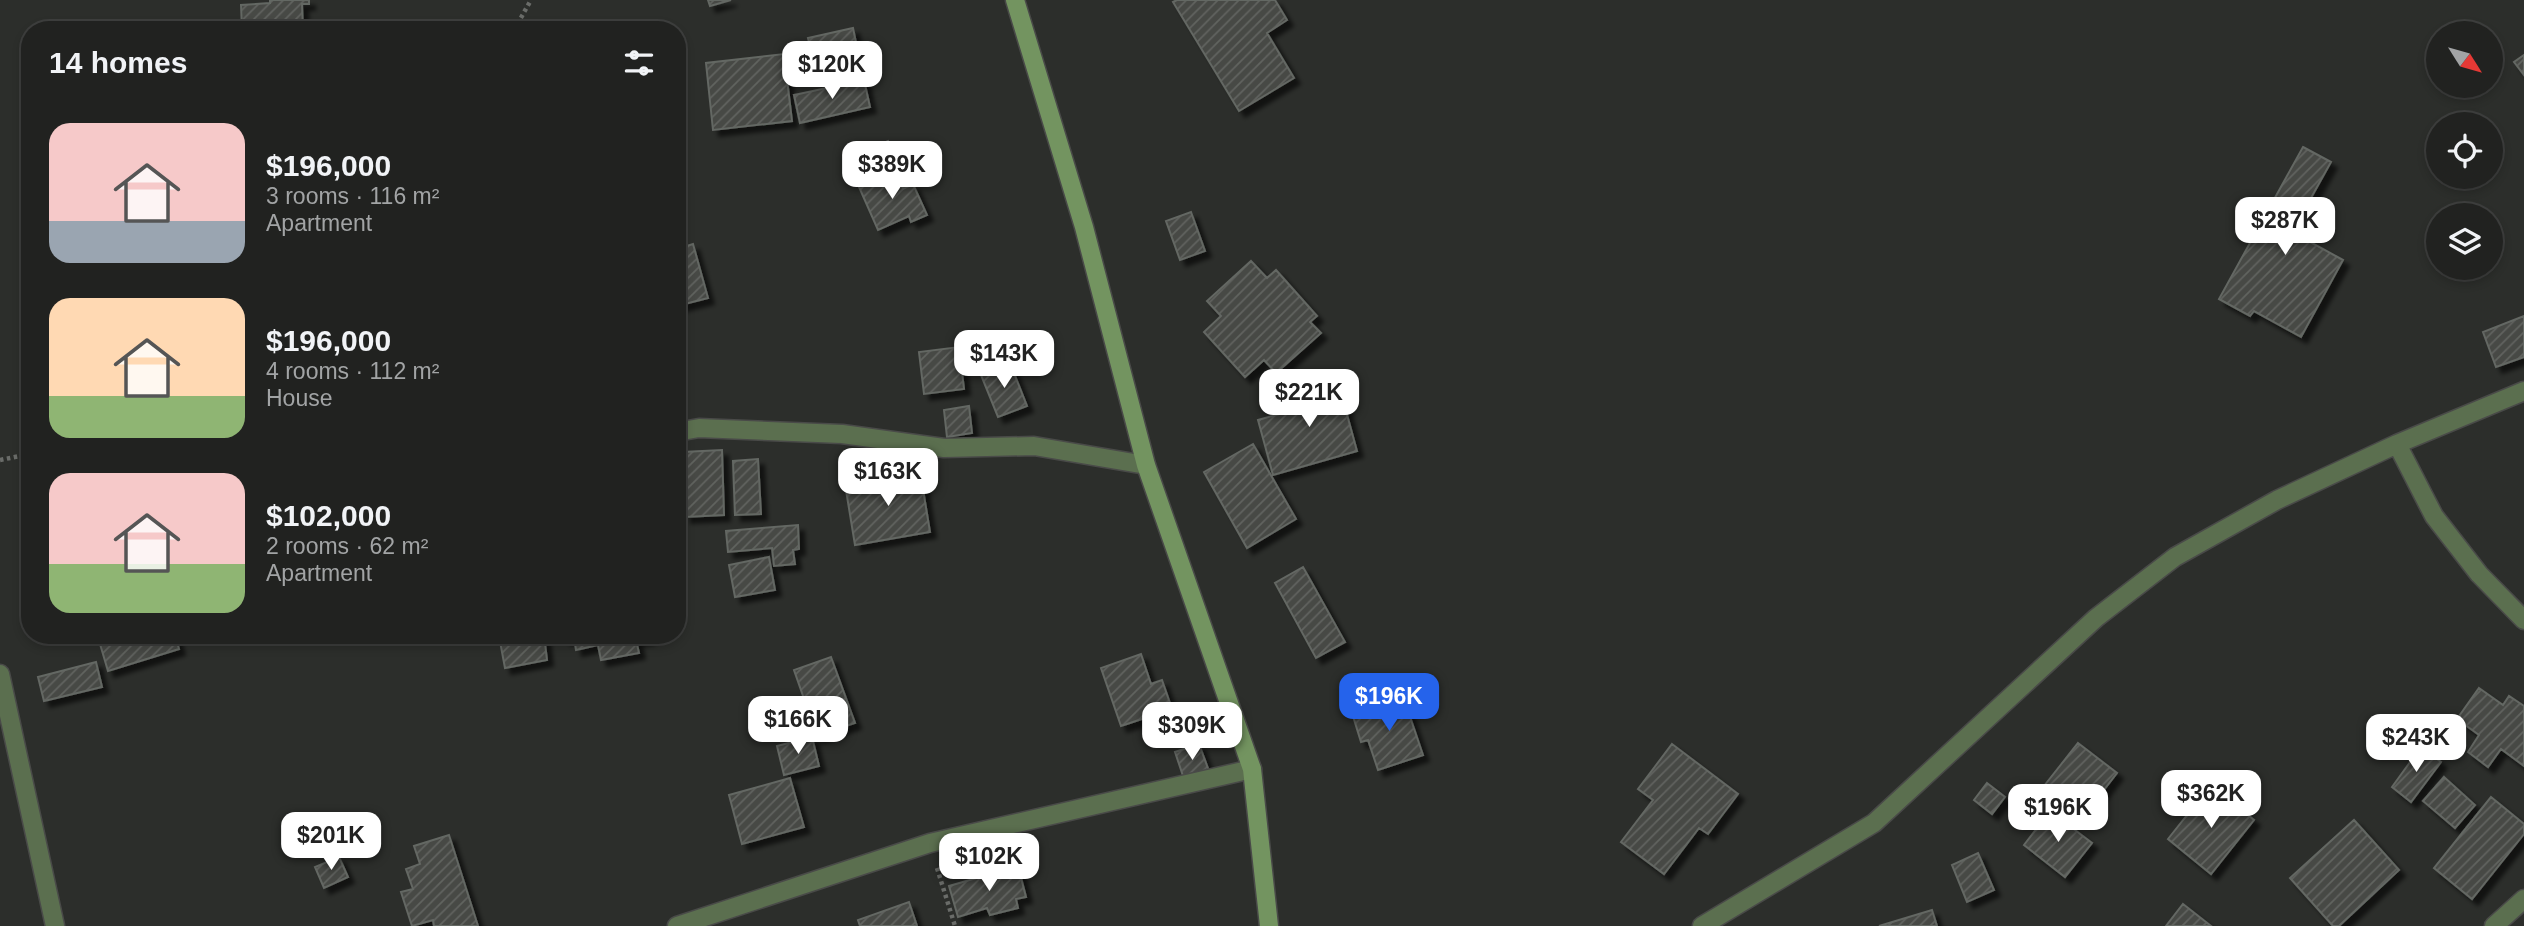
<!DOCTYPE html>
<html lang="en">
<head>
<meta charset="utf-8">
<style>
	:root { --surface:#212220; --page:#292a29; --text:#f1f3f6; --muted:#a2a4a5; --line:#3e3f3e; --accent:#2563eb }
	body { margin:0; font-family:Arial,sans-serif; background:var(--page); color:var(--text); height:100vh; display:flex; flex-direction:column; font-size:26px; white-space:nowrap }
	* { box-sizing:border-box; margin:0 }
	p { font-size:23px; color:var(--muted) }
	.icon { flex:none; width:38px; height:38px; fill:none; stroke:currentColor; stroke-width:2; stroke-linecap:round; stroke-linejoin:round }
	.map { position:relative; flex:1; overflow:hidden }
	.details { position:absolute; left:21px; top:21px; width:665px; height:623px; display:flex; flex-direction:column; background:var(--surface); border-radius:28px; box-shadow:0 4px 10px #0003,0 0 0 2px var(--line) }
	.details>* { flex:none }
	.needle { width:46px; rotate:127deg }
	.tools { position:absolute; left:2426px; top:21px; display:grid; gap:14px }
	.tools a { display:grid; place-items:center; width:77px; height:77px; border-radius:50%; background:var(--surface); box-shadow:0 4px 10px #0003,0 0 0 2px var(--line); font-size:35px }
	.price { position:absolute; translate:-50% -60px; padding:0 16px; border-radius:14px; background:#fff; color:#222; font-size:23px; line-height:46px; filter:drop-shadow(0 2px 4px #0008) }
	.price::after { content:''; position:absolute; left:50%; top:42px; width:21px; height:16px; margin-left:-10px; background:inherit; clip-path:polygon(0 0,100% 0,50% 100%) }
	.price.active { background:var(--accent); color:#fff }
	ul { padding:0; list-style:none }
	li { display:flex; align-items:center; gap:21px; height:175px; padding:0 28px }
	li span { display:grid; place-items:center; flex:none; width:196px; height:140px; border-radius:21px; color:#555 }
	li>.icon { margin-inline-start:auto }
	span .icon { width:84px; height:84px; fill:#fffc; stroke-width:1 }
	li b { font-size:30px }
	h2 { display:flex; justify-content:space-between; align-items:center; height:84px; padding:0 28px; font-size:30px }
	.map>svg:first-child { display:block }
</style>
</head>
<body>
<div class="map">
<svg width="2524" height="926" viewBox="0 0 2524 926">
	<defs>
		<pattern id="building-hatch" width="6" height="6" patternUnits="userSpaceOnUse" patternTransform="scale(1.75)"><rect width="6" height="6" fill="#474945"/><path d="M-1 1l2-2M0 6l6-6M5 7l2-2" fill="none" stroke="#61635f"/></pattern>
		<filter id="shadow"><feDropShadow dx="6" dy="6" stdDeviation="2" flood-color="#0009"/></filter>
	</defs>
	<rect width="100%" height="100%" fill="#2c2e2b"/>
	<path fill="url(#building-hatch)" stroke="#646763" stroke-width="2" filter="url(#shadow)" d="M270,0H309V4H302L303,30H242L241,5L270,3Z
		M708,0H731L710,6Z
		M1177,0H1275L1287,20L1267,33L1294,78L1239,111L1173,2Z
		M853,28L862,72L818,82L808,38Z
		M784,54L792,121L713,130L706,63Z
		M2524,55V75L2514,62Z
		M864,80L870,107L800,123L794,95Z
		M888,141L898,163L871,174L862,152Z
		M2303,147L2331,162L2292,232L2343,260L2301,337L2254,311L2250,316L2219,299Z
		M895,171L903,189L913,184L927,215L911,222L909,216L878,230L859,187Z
		M1191,212L1205,251L1180,260L1166,221Z
		M693,244L708,298L677,306V249Z
		M1251,261L1267,278L1276,270L1317,316L1310,322L1321,333L1276,373L1264,360L1245,377L1204,332L1221,316L1207,301Z
		M2524,316V357L2496,367L2483,332Z
		M959,347L964,389L924,394L919,352Z
		M1010,363L1027,406L998,417L981,375Z
		M1337,378L1357,451L1273,475L1258,420L1294,410L1289,391Z
		M969,406L972,433L947,437L944,410Z
		M1253,444L1296,519L1247,548L1204,472Z
		M722,450L724,515L685,517L683,452Z
		M758,459L761,514L735,515L733,461Z
		M920,471L930,532L855,545L845,484Z
		M798,525L799,549L793,550L795,564L774,566L772,548L728,552L726,531Z
		M769,557L775,590L735,597L729,565Z
		M1303,567L1345,642L1316,658L1275,583Z
		M129,635H175L179,649L108,671L100,644Z
		M544,635L547,660L505,668L499,636Z
		M564,635H649V638L636,640L639,653L601,660L598,645L576,650L574,637L565,639Z
		M1141,654L1151,684L1162,680L1172,709L1121,726L1101,668Z
		M831,657L855,723L817,736L794,670Z
		M96,662L102,687L44,701L38,677Z
		M2479,688L2503,705L2509,696L2524,706V766L2501,749L2488,767L2468,752L2479,735L2457,719Z
		M1403,696L1423,755L1378,770L1368,740L1361,742L1352,713Z
		M812,737L819,766L784,775L777,746Z
		M2078,743L2117,773L2083,817L2044,786Z
		M1199,744L1209,771L1184,779L1175,752Z
		M1672,744L1738,794L1708,834L1699,828L1664,874L1621,842L1653,800L1638,789Z
		M2421,747L2441,762L2411,802L2392,787Z
		M2444,777L2475,805L2455,828L2423,801Z
		M790,778L804,827L742,844L729,795Z
		M1987,783L2005,797L1992,814L1974,800Z
		M2211,785L2254,820L2211,874L2168,839Z
		M2491,797L2524,824V834L2472,899L2434,868Z
		M2050,811L2092,843L2065,877L2024,845Z
		M2354,820L2399,870L2339,926H2333L2290,878Z
		M449,835L478,926H434L433,920L412,926L401,892L413,889L406,869L420,864L414,846Z
		M1978,853L1994,890L1967,902L1952,865Z
		M339,857L348,877L324,888L315,867Z
		M1018,866L1026,897L1016,899L1018,908L990,915L987,908L958,917L949,886Z
		M909,902L917,926H860L858,920Z
		M2183,904L2211,926H2166Z
		M1932,910L1937,926H1879Z"/>
	<g fill="none" stroke-linecap="round" stroke-linejoin="round">
		<g stroke="#494a48" stroke-width="21">
			<path id="street" d="M677,432L699,428L842,434L944,448L1034,446L1146,465
				M2397,444L2434,516L2479,574L2524,620
				M0,674L55,926
				M677,926L930,843L1252,769
				M1702,926L1874,823L2096,618L2175,557L2277,500L2397,444L2524,391
				M2494,926L2524,899"/>
		</g>
		<g stroke="#494a48" stroke-width="21">
			<path id="secondary" d="M1015,0L1084,227L1146,465L1252,769L1269,926"/>
		</g>
		<path stroke="#6a6c69" stroke-width="4.5" stroke-dasharray="3.5 3.5" stroke-linecap="butt" d="M514,30L531,0
			M0,460L30,454
			M937,868L955,926"/>
		<use href="#street" stroke="#5b6f4f" stroke-width="18"/>
		<use href="#secondary" stroke="#739460" stroke-width="18"/>
	</g>
</svg>
<div class="tools">
<a><svg class="needle" viewBox="-14 -14 28 28"><path d="M0-13l5 13h-10z" fill="#e53935"/><path d="M0 13l5-13h-10z" fill="#a2a4a5"/></svg></a>
<a><svg class="icon" aria-label="locate" viewBox="0 0 24 24"><circle cx="12" cy="12" r="6"/><path d="M12 2v4M12 18v4M2 12h4M18 12h4"/></svg></a>
<a><svg class="icon" aria-label="layers" viewBox="0 0 24 24"><path d="M12 4l9 5-9 5-9-5zM3 14l9 5 9-5"/></svg></a>
</div>
<b class="price" style="left:832px;top:101px">$120K</b>
<b class="price" style="left:892px;top:201px">$389K</b>
<b class="price" style="left:2285px;top:257px">$287K</b>
<b class="price" style="left:1004px;top:390px">$143K</b>
<b class="price" style="left:1309px;top:429px">$221K</b>
<b class="price" style="left:888px;top:508px">$163K</b>
<b class="price active" style="left:1389px;top:733px">$196K</b>
<b class="price" style="left:798px;top:756px">$166K</b>
<b class="price" style="left:1192px;top:762px">$309K</b>
<b class="price" style="left:2416px;top:774px">$243K</b>
<b class="price" style="left:2211px;top:830px">$362K</b>
<b class="price" style="left:2058px;top:844px">$196K</b>
<b class="price" style="left:331px;top:872px">$201K</b>
<b class="price" style="left:989px;top:893px">$102K</b>
<section class="details">
<h2>14 homes<svg class="icon" aria-label="filters" viewBox="0 0 24 24"><path d="M4 7h16M4 17h16"/><circle cx="9" cy="7" r="2"/><circle cx="15" cy="17" r="2"/></svg></h2>
<ul>
<li><span style="background:linear-gradient(#f6c9c9 70%,#9aa5b1 0)"><svg class="icon" aria-label="home" viewBox="0 0 24 24"><path d="M3 11l9-7 9 7M6 9v11h12V9"/></svg></span><div><b>$196,000</b><p>3 rooms · 116 m²</p><p>Apartment</p></div></li>
<li><span style="background:linear-gradient(#ffd9b3 70%,#8fb573 0)"><svg class="icon" aria-label="home" viewBox="0 0 24 24"><path d="M3 11l9-7 9 7M6 9v11h12V9"/></svg></span><div><b>$196,000</b><p>4 rooms · 112 m²</p><p>House</p></div></li>
<li><span style="background:linear-gradient(#f6c9c9 65%,#8fb573 0)"><svg class="icon" aria-label="home" viewBox="0 0 24 24"><path d="M3 11l9-7 9 7M6 9v11h12V9"/></svg></span><div><b>$102,000</b><p>2 rooms · 62 m²</p><p>Apartment</p></div></li>
</ul>
</section>
</div>
</body>
</html>
